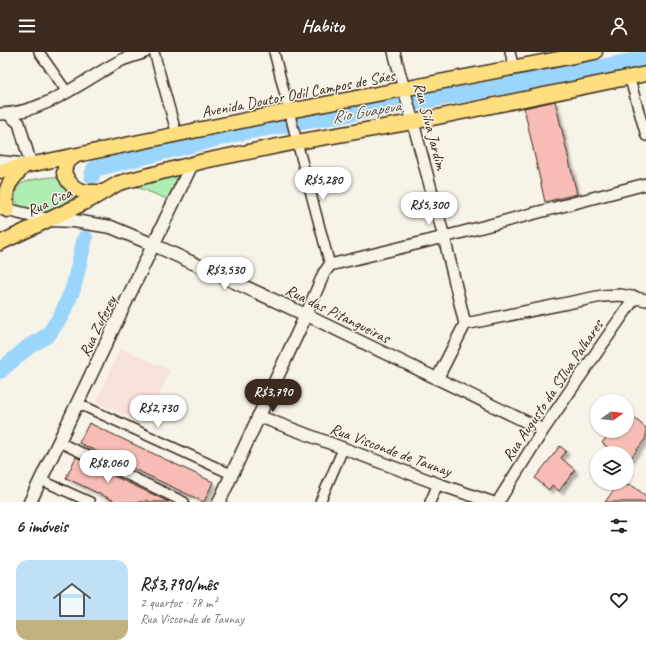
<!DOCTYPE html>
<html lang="pt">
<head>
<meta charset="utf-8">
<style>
	:root { --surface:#fff; --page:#f6f6f6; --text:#222; --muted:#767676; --accent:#3b2a1e }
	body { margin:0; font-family:Caveat,sans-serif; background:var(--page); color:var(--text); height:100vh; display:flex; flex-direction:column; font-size:15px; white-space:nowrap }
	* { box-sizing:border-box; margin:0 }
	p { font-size:13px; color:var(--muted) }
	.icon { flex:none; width:22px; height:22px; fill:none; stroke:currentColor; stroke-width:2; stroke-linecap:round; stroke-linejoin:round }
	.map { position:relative; height:450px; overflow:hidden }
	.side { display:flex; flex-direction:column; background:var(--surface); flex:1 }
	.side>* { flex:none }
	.needle { width:26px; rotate:75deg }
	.buttons { position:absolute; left:590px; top:342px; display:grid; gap:8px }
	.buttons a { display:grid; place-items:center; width:44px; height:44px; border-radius:50%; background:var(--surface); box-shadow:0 1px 3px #0004; font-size:20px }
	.price { position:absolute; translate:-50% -34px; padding:0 9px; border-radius:14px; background:#fff; color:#222; font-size:13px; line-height:26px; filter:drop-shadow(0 1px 2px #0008) }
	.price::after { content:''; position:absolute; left:50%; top:24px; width:12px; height:9px; margin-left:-6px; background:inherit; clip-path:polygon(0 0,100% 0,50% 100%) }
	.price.active { background:var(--accent); color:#fff }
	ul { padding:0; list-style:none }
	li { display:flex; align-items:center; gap:12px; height:100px; padding:0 16px }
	li span { display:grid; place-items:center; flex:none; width:112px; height:80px; border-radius:12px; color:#555 }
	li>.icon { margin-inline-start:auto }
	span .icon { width:48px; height:48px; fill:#fffc; stroke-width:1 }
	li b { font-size:17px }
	h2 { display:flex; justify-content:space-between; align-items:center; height:48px; padding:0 16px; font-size:17px }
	header { display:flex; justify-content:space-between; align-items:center; height:52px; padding:0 16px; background:var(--accent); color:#fff; font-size:18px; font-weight:600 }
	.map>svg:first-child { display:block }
</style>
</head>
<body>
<header><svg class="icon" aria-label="menu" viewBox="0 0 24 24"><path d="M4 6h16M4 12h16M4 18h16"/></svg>Habito<svg class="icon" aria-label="person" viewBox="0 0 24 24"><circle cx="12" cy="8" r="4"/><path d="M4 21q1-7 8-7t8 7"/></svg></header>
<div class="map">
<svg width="646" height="450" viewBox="0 0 646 450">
	<defs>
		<filter id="shadow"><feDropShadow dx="3.5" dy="3.5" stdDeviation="1" flood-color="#0004"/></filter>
	</defs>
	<rect width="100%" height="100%" fill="#f7f3e8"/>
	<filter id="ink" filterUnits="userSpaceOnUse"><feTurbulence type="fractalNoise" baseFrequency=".025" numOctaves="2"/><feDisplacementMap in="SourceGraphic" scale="8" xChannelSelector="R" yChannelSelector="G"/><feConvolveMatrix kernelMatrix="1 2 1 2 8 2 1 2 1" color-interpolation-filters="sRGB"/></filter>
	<g filter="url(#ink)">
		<path fill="#f7e2d9" d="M120,296L170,318L146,373L96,350Z"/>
		<path fill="#b0edb3" stroke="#768c68" d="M176,122L178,124L179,126L167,147L130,132Z
			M52,125C62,127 68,132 74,141L73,146C67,151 54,159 46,160C43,161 39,160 37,159C25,158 11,153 16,139C17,136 18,134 21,132C30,127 42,126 52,125Z"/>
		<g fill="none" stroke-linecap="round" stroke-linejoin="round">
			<path stroke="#9ad6fb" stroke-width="16" d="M92,124L94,117L244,80L475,40L646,6
				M0,319L28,295L48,283L61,264L73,237L85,186"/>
		</g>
		<path fill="#f7bcb5" stroke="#3b2a1e" filter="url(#shadow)" d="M555,49L577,142L545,150L524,56Z
			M627,360L646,376V386L627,411V401H616L602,391L611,379H627Z
			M89,371L213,430L204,450L79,391Z
			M560,394L566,399L561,406L575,418L559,439L552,433L549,438L535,426Z
			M76,405L118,426L169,450H151L146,448L145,450H117L104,444L66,426Z
			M619,431H624L628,434L630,432L646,444V450H605Z"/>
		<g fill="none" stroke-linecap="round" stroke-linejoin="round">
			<g stroke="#3b2a1e" stroke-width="12">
				<path id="minor" d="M39,0L67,40
					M154,0L177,83
					M274,0L297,90L330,213
					M510,0L514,16
					M629,24L646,84
					M77,351L231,422
					M59,390L184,450
					M41,428L90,450
					M320,450L343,397
					M430,450L438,432"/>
			</g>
			<g stroke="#3b2a1e" stroke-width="14">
				<path id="tertiary" d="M394,0L444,185L465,272
					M0,62C46,61 83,28 122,8C129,5 138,3 145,0
					M8,62L19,71L31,113
					M465,272L602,244L621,243L646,248
					M437,327L465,272
					M258,364L438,432L491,450
					M543,378L306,263L324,221L330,213L444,185L646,132
					M498,450L543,378L635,245"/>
			</g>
			<g stroke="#3b2a1e" stroke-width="15">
				<path id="secondary" d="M0,110L20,112
					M0,156L49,168L74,169L111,175L154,193L306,263L219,450
					M30,450L192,112"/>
			</g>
			<g stroke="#3b2a1e" stroke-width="17">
				<path id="primary" d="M75,104L66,111L64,121L69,130L76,137L86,140H103
					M0,119L289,59L595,0
					M7,158C4,134 8,132 24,114
					M0,191L90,148L119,131L204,109L297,90L413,70L646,22"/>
			</g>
			<use href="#minor" stroke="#f7f3e8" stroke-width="9"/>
			<use href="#tertiary" stroke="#f7f3e8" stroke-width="11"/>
			<use href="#secondary" stroke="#f7f3e8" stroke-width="12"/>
			<use href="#primary" stroke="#fedf80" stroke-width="14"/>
		</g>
	</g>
	<g text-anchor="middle" stroke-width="3" stroke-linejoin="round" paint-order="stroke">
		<g font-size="16" fill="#3b2a1e" stroke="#f7f3e8">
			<text transform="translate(298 41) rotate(-11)" y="6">Avenida Doutor Odil Campos de Sáes</text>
			<text transform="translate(431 74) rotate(75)" y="6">Rua Silva Jardim</text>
			<text transform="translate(49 149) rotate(-25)" y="6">Rua Cica</text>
			<text transform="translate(338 261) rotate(26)" y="6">Rua das Pitangueiras</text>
			<text transform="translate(97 274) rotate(-64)" y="6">Rua Zuferey</text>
			<text transform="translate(552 338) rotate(-56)" y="6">Rua Augusto da SIlva Palhares</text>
			<text transform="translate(391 397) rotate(20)" y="6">Rua Visconde de Taunay</text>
		</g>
		<g font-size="17" font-style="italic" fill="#535555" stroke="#f7f3e8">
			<text transform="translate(366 59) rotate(-10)" y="6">Rio Guapeva</text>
		</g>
	</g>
</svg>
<div class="buttons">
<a><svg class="needle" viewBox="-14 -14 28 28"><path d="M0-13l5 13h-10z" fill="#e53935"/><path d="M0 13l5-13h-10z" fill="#767676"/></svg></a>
<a><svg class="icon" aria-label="layers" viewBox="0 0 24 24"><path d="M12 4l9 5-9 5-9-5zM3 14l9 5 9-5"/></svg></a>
</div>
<b class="price" style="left:323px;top:149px">R$5,280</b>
<b class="price" style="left:429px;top:174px">R$5,300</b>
<b class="price" style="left:225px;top:239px">R$3,530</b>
<b class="price active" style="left:273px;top:361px">R$3,790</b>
<b class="price" style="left:158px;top:377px">R$2,730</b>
<b class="price" style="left:108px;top:432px">R$8,060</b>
</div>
<section class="side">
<h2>6 imóveis<svg class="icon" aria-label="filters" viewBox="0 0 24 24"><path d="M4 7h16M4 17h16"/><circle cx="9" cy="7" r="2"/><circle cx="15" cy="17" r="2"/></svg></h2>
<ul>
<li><span style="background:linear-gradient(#bfe0f5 75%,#c2b280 0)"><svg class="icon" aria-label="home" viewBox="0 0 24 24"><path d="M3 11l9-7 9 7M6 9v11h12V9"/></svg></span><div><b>R$3,790/mês</b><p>2 quartos · 78 m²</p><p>Rua Visconde de Taunay</p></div><svg class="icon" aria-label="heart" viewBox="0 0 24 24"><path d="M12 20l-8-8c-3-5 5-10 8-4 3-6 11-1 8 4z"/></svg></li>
</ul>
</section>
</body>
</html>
